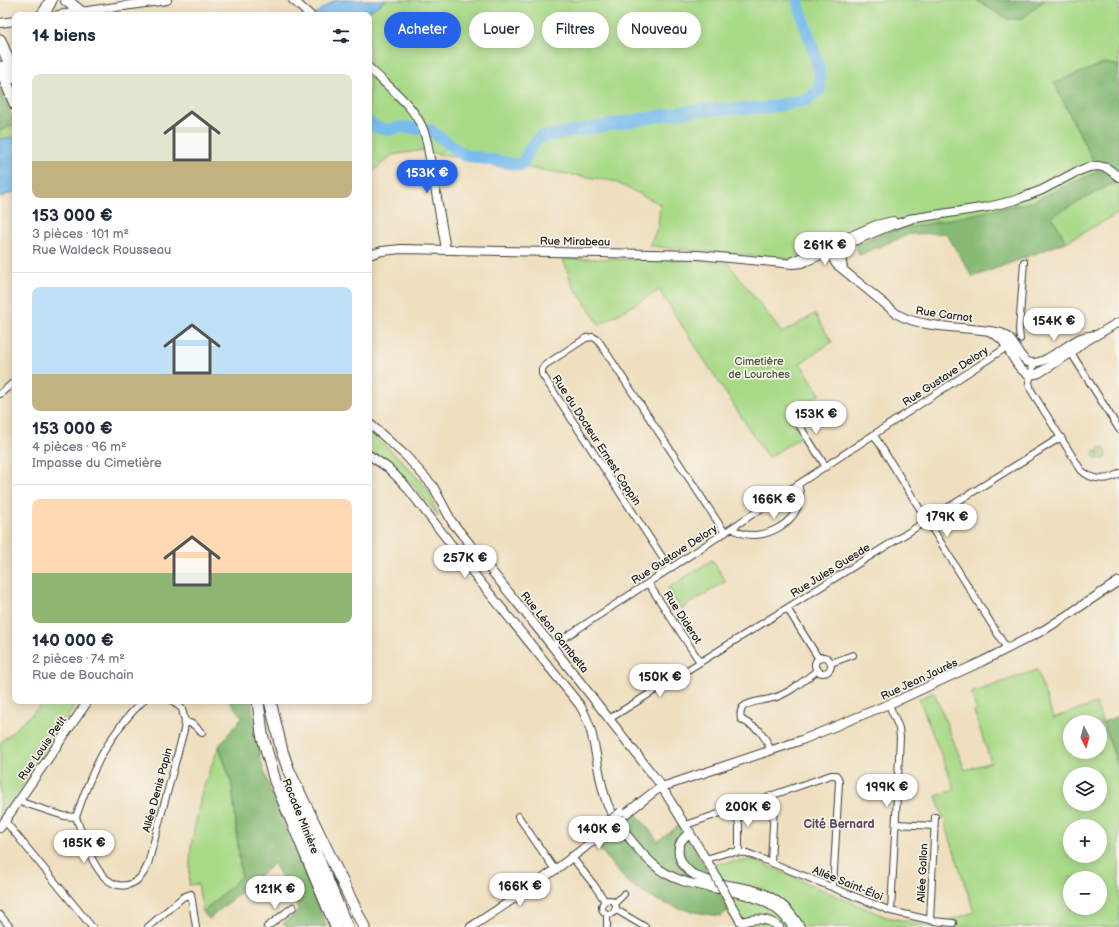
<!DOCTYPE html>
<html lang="fr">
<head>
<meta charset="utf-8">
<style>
	:root { --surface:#fff; --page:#f2f2f3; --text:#1f2937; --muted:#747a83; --line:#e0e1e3; --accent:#2563eb }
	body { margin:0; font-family:"Balsamiq Sans",sans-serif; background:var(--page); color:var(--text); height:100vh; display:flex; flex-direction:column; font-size:15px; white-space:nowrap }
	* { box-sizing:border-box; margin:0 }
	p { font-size:13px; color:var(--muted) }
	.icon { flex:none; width:22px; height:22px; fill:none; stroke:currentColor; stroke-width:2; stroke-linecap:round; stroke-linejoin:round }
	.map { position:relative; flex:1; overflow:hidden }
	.sheet { position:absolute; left:12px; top:12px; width:360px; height:692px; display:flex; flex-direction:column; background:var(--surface); border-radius:8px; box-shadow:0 2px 10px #0003 }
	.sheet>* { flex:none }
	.guide { position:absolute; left:384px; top:12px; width:380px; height:36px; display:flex; gap:8px }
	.needle { width:26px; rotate:174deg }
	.buttons { position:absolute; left:1063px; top:715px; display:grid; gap:8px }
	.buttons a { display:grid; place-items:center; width:44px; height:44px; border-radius:50%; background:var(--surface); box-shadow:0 2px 10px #0003; font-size:20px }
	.price { position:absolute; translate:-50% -34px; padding:0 9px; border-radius:14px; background:#fff; color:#222; font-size:13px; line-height:26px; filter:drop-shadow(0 1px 2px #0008) }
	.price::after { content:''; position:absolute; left:50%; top:24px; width:12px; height:9px; margin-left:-6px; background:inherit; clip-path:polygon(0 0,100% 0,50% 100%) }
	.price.on { background:var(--accent); color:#fff }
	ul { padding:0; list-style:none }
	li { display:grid; align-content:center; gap:8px; height:212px; padding:0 20px }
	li+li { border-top:1px solid var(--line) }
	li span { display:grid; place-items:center; height:124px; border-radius:8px; color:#555 }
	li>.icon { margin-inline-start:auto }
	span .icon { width:72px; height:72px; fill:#fffc; stroke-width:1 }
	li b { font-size:17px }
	h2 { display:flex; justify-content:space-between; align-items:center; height:48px; padding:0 20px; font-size:17px }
	.tag { padding:0 14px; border-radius:18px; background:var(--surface); box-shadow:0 2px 10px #0003; font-size:14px; line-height:36px }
	.tag.on { background:var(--accent); color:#fff }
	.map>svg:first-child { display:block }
</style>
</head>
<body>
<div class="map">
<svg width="1119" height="927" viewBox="0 0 1119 927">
	<rect width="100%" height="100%" fill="#f7f3e8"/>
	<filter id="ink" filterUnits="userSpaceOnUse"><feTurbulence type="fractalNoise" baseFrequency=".025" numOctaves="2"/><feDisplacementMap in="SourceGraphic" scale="8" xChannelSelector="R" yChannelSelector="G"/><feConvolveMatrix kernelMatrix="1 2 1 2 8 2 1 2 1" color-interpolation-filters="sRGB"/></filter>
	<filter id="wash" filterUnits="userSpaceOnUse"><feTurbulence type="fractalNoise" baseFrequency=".012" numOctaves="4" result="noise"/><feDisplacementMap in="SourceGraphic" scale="16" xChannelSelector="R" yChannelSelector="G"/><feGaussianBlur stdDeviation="0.9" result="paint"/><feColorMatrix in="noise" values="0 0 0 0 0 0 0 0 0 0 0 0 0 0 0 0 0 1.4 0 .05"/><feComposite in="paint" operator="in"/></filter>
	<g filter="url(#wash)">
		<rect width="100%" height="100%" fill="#efdfbf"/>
		<path fill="#a9da88" stroke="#627b52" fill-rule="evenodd" d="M386,0H976L1008,19H1022L1045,0H1119V66L1105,63L1055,83L1099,171L1032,202L930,224L856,244L814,260L782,259L649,246L658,227L660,204L613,181L432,153L423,150L392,155L369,175V15H363Z
			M15,124V137L0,139V131Z
			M1119,180V213L1066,242L1052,216Z
			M563,259C618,259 673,258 728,263L782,333L815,314L832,342L800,363L820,394L788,414L802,436L768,458L659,290L600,325L573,286Z
			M369,431L401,460L428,490L439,517L417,489L388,463L376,454L369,464Z
			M1099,447L1104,448L1106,450V457L1103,459H1096L1093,455L1094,450L1098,451V455L1102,454L1099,450Z
			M712,560L726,581L681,609L668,588Z
			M1037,670L1053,718L1096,704L1119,769V927H736L703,865L753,860L886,917L931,926L974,912L936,796L955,790L919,699L934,692L965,770L991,762L974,712L977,711L971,693ZM1070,722H1100V752H1070ZM1070,774H1100V804H1070ZM1070,826H1100V856H1070ZM1070,878H1100V908H1070Z
			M46,701H78L0,820V743Z
			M219,746L232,785L241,877L203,912L198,884L189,885L191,846L202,791Z"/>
		<path fill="#86ba74" stroke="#516b48" d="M976,0H1045L1022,19H1008Z
			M1105,63L1119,66V180L1052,216L1066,242L973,277L946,233L910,234L859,255L856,244L888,232L1032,202L1098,171L1054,83Z
			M0,88L15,124L0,131Z
			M229,701H251L260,759L273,798L327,927H286L283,923L299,910L274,863L209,919L203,912L241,877L232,785L219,746L242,717Z
			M1119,716V769L1103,722Z
			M635,812L658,841L681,824L728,910L721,916C687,912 650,903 625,879C614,869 606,856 597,845Z"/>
		<path fill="#78bcee" stroke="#4a6c85" d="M335,0H386L363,15H313Z
			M15,137V192L0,197V139Z"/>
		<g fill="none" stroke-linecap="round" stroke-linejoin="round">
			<path stroke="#78bcee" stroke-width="12" d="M369,122L375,127L388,130L402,127L430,130L464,155L520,165L523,163L531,147L540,137L695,110L763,108L807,100L820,89L819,68L797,0"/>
		</g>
	</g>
	<g filter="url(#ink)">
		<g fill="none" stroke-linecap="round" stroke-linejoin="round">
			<g stroke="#3c3934" stroke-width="8">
				<path id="street" d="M1020,339L1019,330L1024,262
					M1070,351L1119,429
					M1034,363L1029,382L1031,390L1081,470C1091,480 1107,482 1119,473
					M0,394L15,381
					M792,414L826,467
					M874,435L1007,649
					M732,528C758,549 811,519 798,485
					M670,569L542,374V369L545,365L586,338L593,337L598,340L725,533
					M648,583L700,662
					M787,608L819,659
					M552,646L1007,347
					M815 665a8 8 0 1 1 16 0a8 8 0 1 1-16 0Z
					M831,663L853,655
					M173,701L182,709L185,721L194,725L202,733
					M889,705L899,728L900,738L891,911
					M609,719L1061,437
					M771,751L766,740L760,731L741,719C740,715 740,711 743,707C749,701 764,701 773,698C789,694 804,680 818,670
					M18,801L64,816L76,817C84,838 97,891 127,885C138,883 144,874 148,864L184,730L185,721
					M735,808L739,825V851
					M518,816L555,870
					M76,817C91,772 108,734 143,701
					M5,821L92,927
					M896,824L934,826
					M686,825L831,775H836L838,778L839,782L833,887
					M571,856L594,885L605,901
					M706,859L729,852L747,853L891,911L934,921L953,923
					M771,862L774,806L772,795
					M602 907a7 7 0 1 1 14 0a7 7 0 1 1-14 0Z
					M615,903L624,894
					M615,909L645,927
					M607,914V927
					M0,915L10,927
					M930,920L935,817
					M148,927L183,897L191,894L196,927
					M267,927L293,907"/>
			</g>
			<g stroke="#3c3934" stroke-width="10">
				<path id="secondary" d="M293,0L310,15
					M58,15L167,0
					M0,23L15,21
					M369,68C393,91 420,109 427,142L446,249
					M909,219L988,207L1016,200L1042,190L1076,172L1089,167L1098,166L1107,168L1119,177
					M835,243L841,256L843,269
					M826,247L836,264L897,314C925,330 970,326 1001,333C1016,339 1017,357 1028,362C1042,368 1068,343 1081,338C1086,336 1091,336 1096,335
					M369,255L382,251L401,249L698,255L793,264L802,263L885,228L914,218
					M793,261L876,225L893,221
					M992,333C996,335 999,337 1002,340C1012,352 1019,381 1039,373L1071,353L1081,344L1119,322
					M369,423L406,456L433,486L452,522L552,646L660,784L713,871
					M369,455L388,468L405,485L478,579L579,704C598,733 595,771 607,803C613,819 639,852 653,864C693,901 759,876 793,927
					M624,815L655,791L662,787L802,740L901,699L981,662L1044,630L1069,614L1119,581
					M0,828L88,701
					M690,832C682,839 677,844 679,855C686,888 740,882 765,894C780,901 792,913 800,927
					M733,908L741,922C754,918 767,917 779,927
					M471,927C520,895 568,863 612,825"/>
			</g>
			<g stroke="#3c3934" stroke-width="13">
				<path id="highway" d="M66,0L81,12
					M42,15L46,10L51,0
					M0,40L15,78
					M0,67L15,104
					M258,701L262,734L275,781L336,927
					M270,701L282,751L289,771L364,927
					M288,786L347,927"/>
			</g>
			<use href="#street" stroke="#fff" stroke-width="6"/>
			<use href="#secondary" stroke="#fff" stroke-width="8"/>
			<use href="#highway" stroke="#fff" stroke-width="11"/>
			<g stroke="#3c3934" stroke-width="10" stroke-linecap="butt">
				<path id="secondary-bridge" d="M609,821L621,812
					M713,871L733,908"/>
			</g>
			<use href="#secondary-bridge" stroke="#fff" stroke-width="8"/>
		</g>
	</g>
	<g text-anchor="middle" stroke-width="3.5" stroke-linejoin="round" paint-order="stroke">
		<g font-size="11" fill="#1c1c1c" stroke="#f7f3e8">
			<text transform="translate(575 241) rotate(1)" y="4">Rue Mirabeau</text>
			<text transform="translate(944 314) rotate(8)" y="4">Rue Carnot</text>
			<text transform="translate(945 376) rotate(-33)" y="4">Rue Gustave Delory</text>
			<text transform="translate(597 440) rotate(57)" y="4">Rue du Docteur Ernest Coppin</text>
			<text transform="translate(674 554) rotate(-33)" y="4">Rue Gustave Delory</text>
			<text transform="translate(830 570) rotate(-32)" y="4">Rue Jules Guesde</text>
			<text transform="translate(683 617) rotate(57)" y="4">Rue Diderot</text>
			<text transform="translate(555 632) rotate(51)" y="4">Rue Léon Gambetta</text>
			<text transform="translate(919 679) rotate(-25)" y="4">Rue Jean Jaurès</text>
			<text transform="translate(42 748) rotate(-55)" y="4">Rue Louis Petit</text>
			<text transform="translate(157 790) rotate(-75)" y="4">Allée Denis Papin</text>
			<text transform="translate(301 816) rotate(68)" y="4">Rocade Minière</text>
			<text transform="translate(922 873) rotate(-87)" y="4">Allée Gallon</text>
			<text transform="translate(848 883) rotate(22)" y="4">Allée Saint-Éloi</text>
		</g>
		<g font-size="11" fill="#46553c" stroke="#f7f3e8">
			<text x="759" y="365">Cimetière<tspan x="759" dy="13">de Lourches</tspan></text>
		</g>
		<g font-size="12" font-weight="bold" fill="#5a4b5c" stroke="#f7f3e8">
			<text x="839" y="828">Cité Bernard</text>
		</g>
	</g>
</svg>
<div class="buttons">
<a><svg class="needle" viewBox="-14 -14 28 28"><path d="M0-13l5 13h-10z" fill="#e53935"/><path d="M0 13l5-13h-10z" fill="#747a83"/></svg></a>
<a><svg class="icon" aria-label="layers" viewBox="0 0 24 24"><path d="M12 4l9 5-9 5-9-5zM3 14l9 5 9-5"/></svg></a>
<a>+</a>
<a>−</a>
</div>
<b class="price on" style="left:427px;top:194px">153K €</b>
<b class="price" style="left:825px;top:266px">261K €</b>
<b class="price" style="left:1054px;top:342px">154K €</b>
<b class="price" style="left:816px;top:435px">153K €</b>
<b class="price" style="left:774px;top:520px">166K €</b>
<b class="price" style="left:947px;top:538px">179K €</b>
<b class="price" style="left:465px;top:579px">257K €</b>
<b class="price" style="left:660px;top:698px">150K €</b>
<b class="price" style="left:887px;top:808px">199K €</b>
<b class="price" style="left:748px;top:828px">200K €</b>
<b class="price" style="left:599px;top:850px">140K €</b>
<b class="price" style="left:84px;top:864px">185K €</b>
<b class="price" style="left:520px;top:907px">166K €</b>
<b class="price" style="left:275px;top:910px">121K €</b>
<div class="guide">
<a class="tag on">Acheter</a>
<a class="tag">Louer</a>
<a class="tag">Filtres</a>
<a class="tag">Nouveau</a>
</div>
<section class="sheet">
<h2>14 biens<svg class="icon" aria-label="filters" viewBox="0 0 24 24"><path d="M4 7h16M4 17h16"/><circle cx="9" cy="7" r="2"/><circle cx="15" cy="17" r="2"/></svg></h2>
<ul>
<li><span style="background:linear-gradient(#dfe7d0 70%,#c2b280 0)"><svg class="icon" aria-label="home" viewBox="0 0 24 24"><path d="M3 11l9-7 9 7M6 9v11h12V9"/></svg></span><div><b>153 000 €</b><p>3 pièces · 101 m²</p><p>Rue Waldeck Rousseau</p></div></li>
<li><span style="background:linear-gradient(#bfe0f5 70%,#c2b280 0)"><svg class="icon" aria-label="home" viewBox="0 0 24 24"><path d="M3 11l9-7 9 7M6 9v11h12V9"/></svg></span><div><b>153 000 €</b><p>4 pièces · 96 m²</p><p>Impasse du Cimetière</p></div></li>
<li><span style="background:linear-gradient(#ffd9b3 60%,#8fb573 0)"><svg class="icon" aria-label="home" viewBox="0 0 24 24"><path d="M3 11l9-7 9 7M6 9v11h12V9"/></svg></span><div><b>140 000 €</b><p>2 pièces · 74 m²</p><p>Rue de Bouchain</p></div></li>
</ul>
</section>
</div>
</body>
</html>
